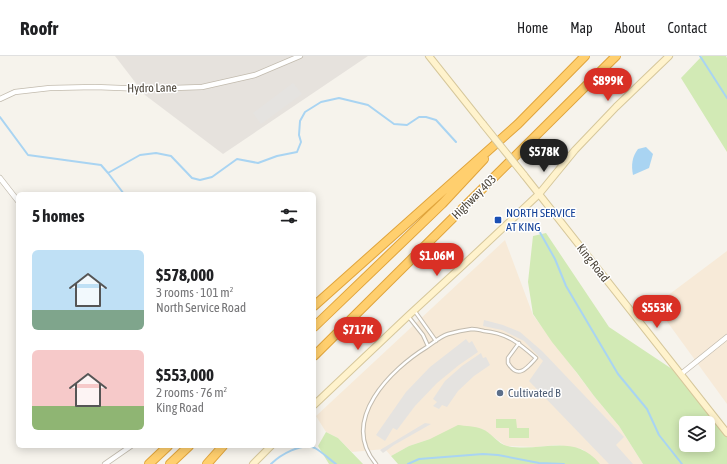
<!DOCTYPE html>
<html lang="en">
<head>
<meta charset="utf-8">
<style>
	:root { --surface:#fff; --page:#f2f2f2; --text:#202124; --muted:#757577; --line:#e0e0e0; --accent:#d93025 }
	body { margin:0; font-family:"Asap Condensed",sans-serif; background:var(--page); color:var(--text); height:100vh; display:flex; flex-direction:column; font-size:15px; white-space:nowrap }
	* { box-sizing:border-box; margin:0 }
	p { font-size:13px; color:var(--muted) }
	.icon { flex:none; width:22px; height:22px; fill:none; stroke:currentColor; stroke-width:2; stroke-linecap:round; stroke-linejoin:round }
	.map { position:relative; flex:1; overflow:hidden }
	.side { position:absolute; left:16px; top:136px; width:300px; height:256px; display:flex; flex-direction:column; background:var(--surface); border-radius:6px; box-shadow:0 2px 10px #0003 }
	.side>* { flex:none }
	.fabs { position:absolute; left:679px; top:360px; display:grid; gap:8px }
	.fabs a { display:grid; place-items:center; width:36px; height:36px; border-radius:6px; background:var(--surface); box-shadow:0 2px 10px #0003; font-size:20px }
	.price { position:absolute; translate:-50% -34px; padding:0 9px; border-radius:14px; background:var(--accent); color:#fff; font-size:13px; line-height:26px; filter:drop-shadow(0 1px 2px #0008) }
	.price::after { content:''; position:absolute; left:50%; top:24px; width:12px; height:9px; margin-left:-6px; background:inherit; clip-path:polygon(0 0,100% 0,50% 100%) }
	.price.on { background:#222; color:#fff }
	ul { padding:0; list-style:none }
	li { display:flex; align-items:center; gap:12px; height:100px; padding:0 16px }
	li span { display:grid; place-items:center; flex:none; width:112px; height:80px; border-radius:6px; color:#555 }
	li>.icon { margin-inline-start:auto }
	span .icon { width:48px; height:48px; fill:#fffc; stroke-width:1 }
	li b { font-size:17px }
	h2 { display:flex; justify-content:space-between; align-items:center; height:48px; padding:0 16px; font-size:17px }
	header { display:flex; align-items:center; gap:24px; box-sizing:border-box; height:56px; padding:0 20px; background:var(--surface); border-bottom:1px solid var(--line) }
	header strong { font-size:19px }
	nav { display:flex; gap:22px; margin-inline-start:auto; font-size:14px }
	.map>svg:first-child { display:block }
</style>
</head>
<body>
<header>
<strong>Roofr</strong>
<nav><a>Home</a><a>Map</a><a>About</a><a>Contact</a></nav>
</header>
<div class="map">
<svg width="727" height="408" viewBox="0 0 727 408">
	<rect width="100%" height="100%" fill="#f6f3ec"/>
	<path fill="#f7ead8" d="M505,184L533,259L594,340L619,370L643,408H600L582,393L557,389L536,391L506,390L482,373L430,383L409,390L391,400L385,393L352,396L338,382L326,376L316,360Z
		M727,195V348L655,249Z"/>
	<path fill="#e6e2dd" d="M115,0H368L223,98L145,39Z"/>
	<path fill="#d2eab5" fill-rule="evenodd" d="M702,0H726L727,2V96L681,22Z
		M546,177L609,271L672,313L727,381V408H643L619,370L594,340L577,317L552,286L533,258L528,226L533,180ZM686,367H708V389H686Z
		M496,363H516L517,372H529V382H509V372H496Z
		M458,369C465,370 475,370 482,373C491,376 498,388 507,390C541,397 574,376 600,408H398L391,400L409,390L430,383Z
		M326,376L338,382L363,408H329L318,390Z"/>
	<path fill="#e5e3e0" d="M293,27L302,38L261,68L253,57Z
		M484,264L503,269L520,276L542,295L624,381L616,389L633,408H609L529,325L543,305L524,285L502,274L483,270Z
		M466,283L469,287L472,285L478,296L459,309L437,327L415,350L397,374L393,372L385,385L376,379L406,336L430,311Z
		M481,297L483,302L486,301L490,309L474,320L458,335L447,351L442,349L439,353L433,350L437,346L433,343L445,325L462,310Z
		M425,367L431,368L394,389L383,397L380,394Z"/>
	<path fill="#a9d4f2" d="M646,91L653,98L649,112L633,119C631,109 632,101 638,93Z"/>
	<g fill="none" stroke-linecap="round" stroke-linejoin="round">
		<path stroke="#a9d4f2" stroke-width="2" d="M700,0L727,42
			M0,61L28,99L101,109L108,117L124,138
			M108,117L140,99L156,97L171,100L192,122L200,124L212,121L237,103L258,107L277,100L297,96L301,86L299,79L300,65L305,56L321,46L339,42L368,49L394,68L407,69L419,61H426L436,64L456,86
			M538,173L555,203L566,230L618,318L647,353L659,379L682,408
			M271,408C280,399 302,386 315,392C322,396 329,403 336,408
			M408,408L419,403L483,398L498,399L539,407L564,408"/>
		<g stroke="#c2bbae" stroke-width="4.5">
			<path id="lane" d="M414,254L436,285
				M408,260L423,279L428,290
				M376,408C339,364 391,313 427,291C434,286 441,280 448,278C455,276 464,274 472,273C476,273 480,274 484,275C507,277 519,287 536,302C527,312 518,324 508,307V302L519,287"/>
		</g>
		<g stroke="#c2bbae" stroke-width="6">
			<path id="street" d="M0,43L15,36L50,32L95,31L146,33L202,31L255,19L300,0
				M0,122L18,145
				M681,318L727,281
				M105,408L131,390"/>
		</g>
		<g stroke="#d6c79b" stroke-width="8">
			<path id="secondary" d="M429,0L483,68
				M524,119L727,377
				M314,349L408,260L472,201L539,138L575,94L616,51L669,0
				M253,408L271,390"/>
		</g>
		<g stroke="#e0a43c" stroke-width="10">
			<path id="highway" d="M314,250L518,68L585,0
				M314,271L442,148L484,103
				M314,300L616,0
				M149,408L168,390
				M170,408L189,390
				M207,408L223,390"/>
		</g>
		<use href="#lane" stroke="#fff" stroke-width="2.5"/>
		<use href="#street" stroke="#fff" stroke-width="4.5"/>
		<use href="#secondary" stroke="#fff3cd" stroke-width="6"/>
		<use href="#highway" stroke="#ffcf6e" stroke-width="8"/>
		<g stroke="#d6c79b" stroke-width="8" stroke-linecap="butt">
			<path id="secondary-bridge" d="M483,68L524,119"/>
		</g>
		<use href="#secondary-bridge" stroke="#fff3cd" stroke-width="6"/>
	</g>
	<rect fill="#1a4fb4" stroke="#fff" stroke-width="1.5" x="494" y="160" width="8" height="8" rx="2"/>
	<circle fill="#5c6f8a" stroke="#fff" stroke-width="1.5" cx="500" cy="337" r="4"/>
	<g text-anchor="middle" stroke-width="3" stroke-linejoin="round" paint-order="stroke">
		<g font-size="12" fill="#4b4439" stroke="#fff">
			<text transform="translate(152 32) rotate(-1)" y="4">Hydro Lane</text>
			<text transform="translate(474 141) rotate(-45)" y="4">Highway 403</text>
			<text transform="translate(593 207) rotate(52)" y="4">King Road</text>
		</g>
		<g font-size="12" fill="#164399" stroke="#fff" text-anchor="start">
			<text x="506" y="161">NORTH SERVICE<tspan x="506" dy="14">AT KING</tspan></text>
		</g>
		<g font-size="12" fill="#4e5e75" stroke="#fff" text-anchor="start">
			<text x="508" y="341">Cultivated B</text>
		</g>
	</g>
</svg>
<div class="fabs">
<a><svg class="icon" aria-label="layers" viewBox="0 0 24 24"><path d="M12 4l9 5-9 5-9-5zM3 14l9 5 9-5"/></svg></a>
</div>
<b class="price" style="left:608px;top:46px">$899K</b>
<b class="price on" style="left:544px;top:117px">$578K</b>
<b class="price" style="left:437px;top:221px">$1.06M</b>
<b class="price" style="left:657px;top:273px">$553K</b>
<b class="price" style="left:358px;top:295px">$717K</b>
<section class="side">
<h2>5 homes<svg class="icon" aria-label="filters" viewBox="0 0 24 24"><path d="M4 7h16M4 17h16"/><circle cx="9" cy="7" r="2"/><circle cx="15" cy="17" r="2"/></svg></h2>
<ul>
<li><span style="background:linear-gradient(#bfe0f5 75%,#7fa58c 0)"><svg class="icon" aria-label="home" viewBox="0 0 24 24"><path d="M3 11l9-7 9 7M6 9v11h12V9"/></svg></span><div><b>$578,000</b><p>3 rooms · 101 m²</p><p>North Service Road</p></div></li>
<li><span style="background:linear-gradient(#f6c9c9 70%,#8fb573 0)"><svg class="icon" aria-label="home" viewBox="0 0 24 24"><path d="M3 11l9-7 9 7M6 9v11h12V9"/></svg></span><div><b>$553,000</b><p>2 rooms · 76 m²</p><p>King Road</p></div></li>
</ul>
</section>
</div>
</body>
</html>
